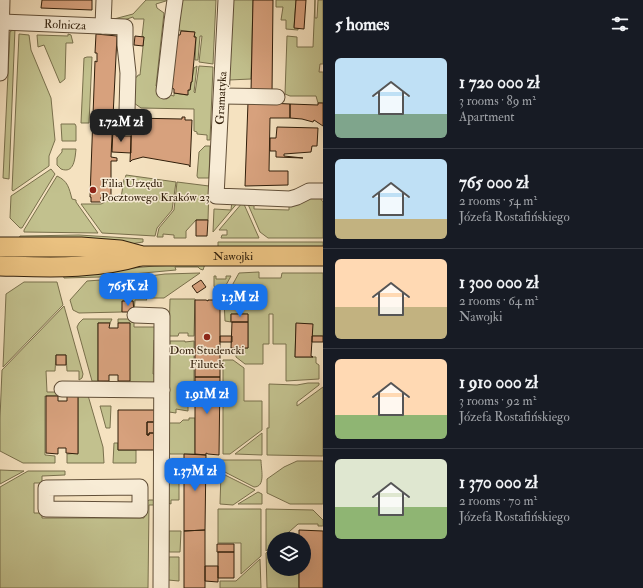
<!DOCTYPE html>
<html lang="en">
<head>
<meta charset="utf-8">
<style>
	:root { --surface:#171b24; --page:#242831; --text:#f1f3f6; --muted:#9ea1a6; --line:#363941; --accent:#1a73e8 }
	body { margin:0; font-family:"IM FELL Double Pica",serif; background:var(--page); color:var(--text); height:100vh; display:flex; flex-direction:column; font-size:15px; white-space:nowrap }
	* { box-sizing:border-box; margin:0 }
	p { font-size:13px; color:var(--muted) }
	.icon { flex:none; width:22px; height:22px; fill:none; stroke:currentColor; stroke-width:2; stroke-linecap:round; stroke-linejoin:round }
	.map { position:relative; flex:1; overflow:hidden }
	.drawer { display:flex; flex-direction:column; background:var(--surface); width:320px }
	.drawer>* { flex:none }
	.controls { position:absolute; left:267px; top:532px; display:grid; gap:8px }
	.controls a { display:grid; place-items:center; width:44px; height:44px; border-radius:50%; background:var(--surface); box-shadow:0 4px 16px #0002; font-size:20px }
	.price { position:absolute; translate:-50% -34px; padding:0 9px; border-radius:8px; background:var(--accent); color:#fff; font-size:13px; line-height:26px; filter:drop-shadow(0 1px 2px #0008) }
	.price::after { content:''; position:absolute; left:50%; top:24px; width:12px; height:9px; margin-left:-6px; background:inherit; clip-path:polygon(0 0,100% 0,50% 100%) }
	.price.on { background:#222; color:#fff }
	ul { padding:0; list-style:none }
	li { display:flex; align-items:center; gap:12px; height:100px; padding:0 12px }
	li+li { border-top:1px solid var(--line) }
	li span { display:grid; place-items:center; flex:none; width:112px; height:80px; border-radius:6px; color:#555 }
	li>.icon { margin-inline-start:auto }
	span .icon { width:48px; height:48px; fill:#fffc; stroke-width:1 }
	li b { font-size:17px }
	h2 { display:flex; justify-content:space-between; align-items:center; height:48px; padding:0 12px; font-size:17px }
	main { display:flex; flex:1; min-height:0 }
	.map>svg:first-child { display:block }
</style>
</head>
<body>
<main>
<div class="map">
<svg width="323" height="588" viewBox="0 0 323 588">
	<rect width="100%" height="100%" fill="#f5e2c0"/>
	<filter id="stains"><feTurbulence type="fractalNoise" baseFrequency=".005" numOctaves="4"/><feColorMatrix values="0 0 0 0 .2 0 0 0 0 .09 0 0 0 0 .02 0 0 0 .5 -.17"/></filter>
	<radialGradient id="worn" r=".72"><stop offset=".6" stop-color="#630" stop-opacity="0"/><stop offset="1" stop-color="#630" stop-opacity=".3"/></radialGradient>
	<path fill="#c2c18e" stroke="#79704c" d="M146,0H169L156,4L157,8L164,13L156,86C163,87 166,95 174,96V93L187,95L188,90H190L194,68L197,66L194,92L195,93L199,66L213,67L210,140H207V135L197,134V132L194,131V109L141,108L134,103L131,77H137L138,75H140L144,37H142L144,19H134L133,17L124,20L114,19L133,14Z
		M178,0H216L213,64L199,62L202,36H200L198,60H195L196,37H194V32L178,30Z
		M232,0H253L251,79L229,80Z
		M276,0H296L294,27L298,28V30L286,29V20H281L283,7H276Z
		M315,0V18H317L318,0H323V64H320L319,72H323V103H318L316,96H290L285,94L287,36L297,37V47H313Z
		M15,28L9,179L3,178L10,32Z
		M19,34L29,35L31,50L51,98L55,140L49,156V166L13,191L12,190Z
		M68,34L71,35L73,43H66L65,79L60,83L44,45L38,47L37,35L68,36Z
		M87,57H92L89,123H81L84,58Z
		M61,124H75L76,126V141H62Z
		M205,146H210L209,178H198L197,176L199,152Z
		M62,149H76C75,159 74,174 61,169L57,165V158L62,152Z
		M51,169L55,174L22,228H20L10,218L11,196Z
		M126,175L176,182L172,210L157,228L155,236L102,233L81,204H101L107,201L121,198L124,179H125Z
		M57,176C68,181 69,188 72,199L76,200V202L98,233L24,232V230Z
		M177,182L209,186L208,220H196L186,231V238H174V235L163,234V237H157L159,228L174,210Z
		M305,197L320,198L323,202V238H268L260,232L247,202H254V209L289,210V203Z
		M232,201H239L213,232L214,209L231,210Z
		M243,202L259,238H221L222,235H227V230H219Z
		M79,235L143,239V242L130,244L18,240L20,236H23Z
		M218,242H323V247H218Z
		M205,264L203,270L200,269L198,267H175L176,270L100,277L64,278L63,275L154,266Z
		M259,272V278H281L282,273H323V336H312V324H296L295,357H316V363L319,365V379L286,381V344H273V314H269V344H263V364H245L236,357V348H248V314H231V322L225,321L224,300L239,273Z
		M200,273L164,298H150L134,278L165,274Z
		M214,276H216V279H226V276H231L220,296H219L214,286Z
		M129,278L147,300H135L134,312L133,301H123L122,312L79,313L73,310L70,300L87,281Z
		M24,282H57L63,305L3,367L6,294Z
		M170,299H195L194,336H188V333H179L178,336H169Z
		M64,306L83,374L82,378L79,380V371H67L66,355H56L55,371H46L47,392H60V396H45V455L55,456V463H23L0,451V418L2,370Z
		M83,319H112L110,323H98V381H92L77,327L79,323Z
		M118,319H134V327H155L157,340H154L153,374H157L156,381L152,385L119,386L130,323H118Z
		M170,341H185V342L194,341V400H188V411L176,409V413L169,412Z
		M223,360H233L244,368V401H262V430L230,454H223Z
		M308,383H319V385L297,402V406L323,387V456L267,455V428H269V384L297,385Z
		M87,392L103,447L104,463H67V454L78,453V396Z
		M100,406H111L110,428H106Z
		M189,418H195V454H170L169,452V423H180L183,420H189Z
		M262,433V455L235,454Z
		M114,443H118V450H136V463H113Z
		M221,460H261C261,469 266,487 254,487L221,470Z
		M297,461H323V504H290L267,493V479L284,467Z
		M0,470L24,471L0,484Z
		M28,471H65V475L42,476V483H34V513H42V518H144L145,503L149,500H154L157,505H149L148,588H0V487Z
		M221,473L255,490L233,505L220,504Z
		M168,480H179V500H171V504L168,503Z
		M258,492L262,494V504H238Z
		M218,509H261V556L241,574V543H218Z
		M266,509L313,510L323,520V526H318V524H298L281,539H274V545L266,551Z
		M169,531H181L180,552H169Z
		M274,547V569H299V588H267L266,553Z
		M169,557H179V581L168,580Z
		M260,559L261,588H220V581H236Z"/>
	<path fill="#d7a17d" stroke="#301e0a" d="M42,0H92V10L41,8Z
		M253,0H273L272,93L251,92Z
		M296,0H306L304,29L294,28Z
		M181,31L195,32L194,37H196L192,82H191L190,90H188V95L174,93V89L172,88L176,43L177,44L178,35H180Z
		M96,34L117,36L111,157L117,158V161H111V198L101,197V202H91V197H90L95,61L97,62V53H95Z
		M135,36L144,37L143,46L134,45Z
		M248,102L290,104V118H270L269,171H288V185L245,186Z
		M318,103H323V126L314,120L313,122L302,119L290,118V104L318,105Z
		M182,117H185V120H192L190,167L189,165L143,157L132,160L130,162L132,118L182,119Z
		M277,127L318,128L317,146H312L311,152L284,154V156L303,158L276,157V151H270V138H276Z
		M113,128H117L116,136H131V153L112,152Z
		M196,220H208L207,236H196Z
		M201,280L206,287L197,293L192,286Z
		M195,300H206L208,301V300H220V377H195Z
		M122,301H133L134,312H122Z
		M231,314H248V322H231Z
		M232,322H248V348H231Z
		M98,323H110L109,328H118V323H130V381H118V375H109V381H98Z
		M296,323L313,324L311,356L313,357H295Z
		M220,336H232V342H220Z
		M312,336H323V342H312Z
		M56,355H66V365H56Z
		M195,377H220L219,455L208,454L206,453V455L195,454Z
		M46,396H58V401H67V396H78V454L66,453V448H58V454L46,453Z
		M118,410H156L157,422H147V435H149V433H157L156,450H118Z
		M147,422H157V433H149V435H147Z
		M184,454L206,455L205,530L184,531Z
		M205,530V588H184V531Z
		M299,530L323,531V588H299V569H304V539H299Z
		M217,544H234V552H217Z
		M218,552H234V578H218Z
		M205,566H218V582L205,581Z"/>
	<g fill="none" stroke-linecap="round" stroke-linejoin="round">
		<g stroke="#614f38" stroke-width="17">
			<g id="minor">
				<path d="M226,0L216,196L290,199L297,197L309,191H323"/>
				<path id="s1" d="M2,22L125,27V45L128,73L127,111"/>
				<path d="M103,26L104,0"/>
				<path d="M0,73L2,0"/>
				<path d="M164,91L172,21L175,0"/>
				<path d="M222,96L277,97"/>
				<path d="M135,315L162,316L161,588"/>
				<path d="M62,389L162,390"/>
				<path d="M140,487V510L46,509V488Z"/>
			</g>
		</g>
		<g stroke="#301e0a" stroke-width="21">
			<g id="major">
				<path id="s2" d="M0,247H81L120,250L142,256H323"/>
				<path d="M0,266C46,267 95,270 140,256"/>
			</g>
		</g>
		<use href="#minor" stroke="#f8ecd6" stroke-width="15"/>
		<use href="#major" stroke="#eac180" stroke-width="19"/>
	</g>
	<g fill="#8f2418" stroke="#f8ecd6" stroke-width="1.5">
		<circle cx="93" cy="190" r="4"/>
		<circle cx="207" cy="337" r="4"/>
	</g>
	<g text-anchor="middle" stroke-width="3" stroke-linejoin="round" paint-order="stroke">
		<g font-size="12" fill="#301e0a" stroke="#f8ecd6">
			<text dy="4" stroke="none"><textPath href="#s1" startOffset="63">Rolnicza</textPath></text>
			<text transform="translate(221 98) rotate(-87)" y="4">Gramatyka</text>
			<text dy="4" stroke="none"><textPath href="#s2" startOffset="234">Nawojki</textPath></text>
		</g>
		<g font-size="12" fill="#301e0a" stroke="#f8ecd6" text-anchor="start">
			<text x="101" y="187">Filia Urzędu<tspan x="101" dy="14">Pocztowego Kraków 23</tspan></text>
			<text x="207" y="354" text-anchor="middle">Dom Studencki<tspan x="207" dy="14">Filutek</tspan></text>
		</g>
	</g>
	<rect width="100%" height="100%" filter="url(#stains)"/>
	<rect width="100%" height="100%" fill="url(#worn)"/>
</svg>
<div class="controls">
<a><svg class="icon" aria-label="layers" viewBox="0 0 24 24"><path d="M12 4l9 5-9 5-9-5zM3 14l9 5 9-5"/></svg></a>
</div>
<b class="price on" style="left:121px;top:143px">1.72M zł</b>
<b class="price" style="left:128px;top:307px">765K zł</b>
<b class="price" style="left:240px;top:318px">1.3M zł</b>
<b class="price" style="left:207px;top:415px">1.91M zł</b>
<b class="price" style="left:195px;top:492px">1.37M zł</b>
</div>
<section class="drawer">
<h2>5 homes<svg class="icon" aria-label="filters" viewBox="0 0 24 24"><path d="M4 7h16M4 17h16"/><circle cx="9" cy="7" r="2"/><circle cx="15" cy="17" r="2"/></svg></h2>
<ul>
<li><span style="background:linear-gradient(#bfe0f5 70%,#7fa58c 0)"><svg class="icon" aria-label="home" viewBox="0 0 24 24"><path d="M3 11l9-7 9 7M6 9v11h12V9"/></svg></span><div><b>1 720 000 zł</b><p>3 rooms · 89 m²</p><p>Apartment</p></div></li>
<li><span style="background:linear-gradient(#bfe0f5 75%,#c2b280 0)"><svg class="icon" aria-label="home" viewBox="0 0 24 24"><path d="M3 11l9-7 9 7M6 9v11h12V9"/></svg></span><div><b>765 000 zł</b><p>2 rooms · 54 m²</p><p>Józefa Rostafińskiego</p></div></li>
<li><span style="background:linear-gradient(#ffd9b3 60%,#c2b280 0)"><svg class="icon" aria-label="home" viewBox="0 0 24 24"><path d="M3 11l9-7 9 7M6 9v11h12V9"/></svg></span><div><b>1 300 000 zł</b><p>2 rooms · 64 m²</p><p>Nawojki</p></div></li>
<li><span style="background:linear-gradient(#ffd9b3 70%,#8fb573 0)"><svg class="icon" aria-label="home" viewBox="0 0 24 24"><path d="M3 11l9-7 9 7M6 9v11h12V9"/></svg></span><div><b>1 910 000 zł</b><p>3 rooms · 92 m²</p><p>Józefa Rostafińskiego</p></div></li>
<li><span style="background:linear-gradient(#dfe7d0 60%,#8fb573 0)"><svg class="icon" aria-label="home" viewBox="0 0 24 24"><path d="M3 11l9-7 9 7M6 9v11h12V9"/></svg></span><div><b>1 370 000 zł</b><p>2 rooms · 70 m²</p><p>Józefa Rostafińskiego</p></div></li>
</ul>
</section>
</main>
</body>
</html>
